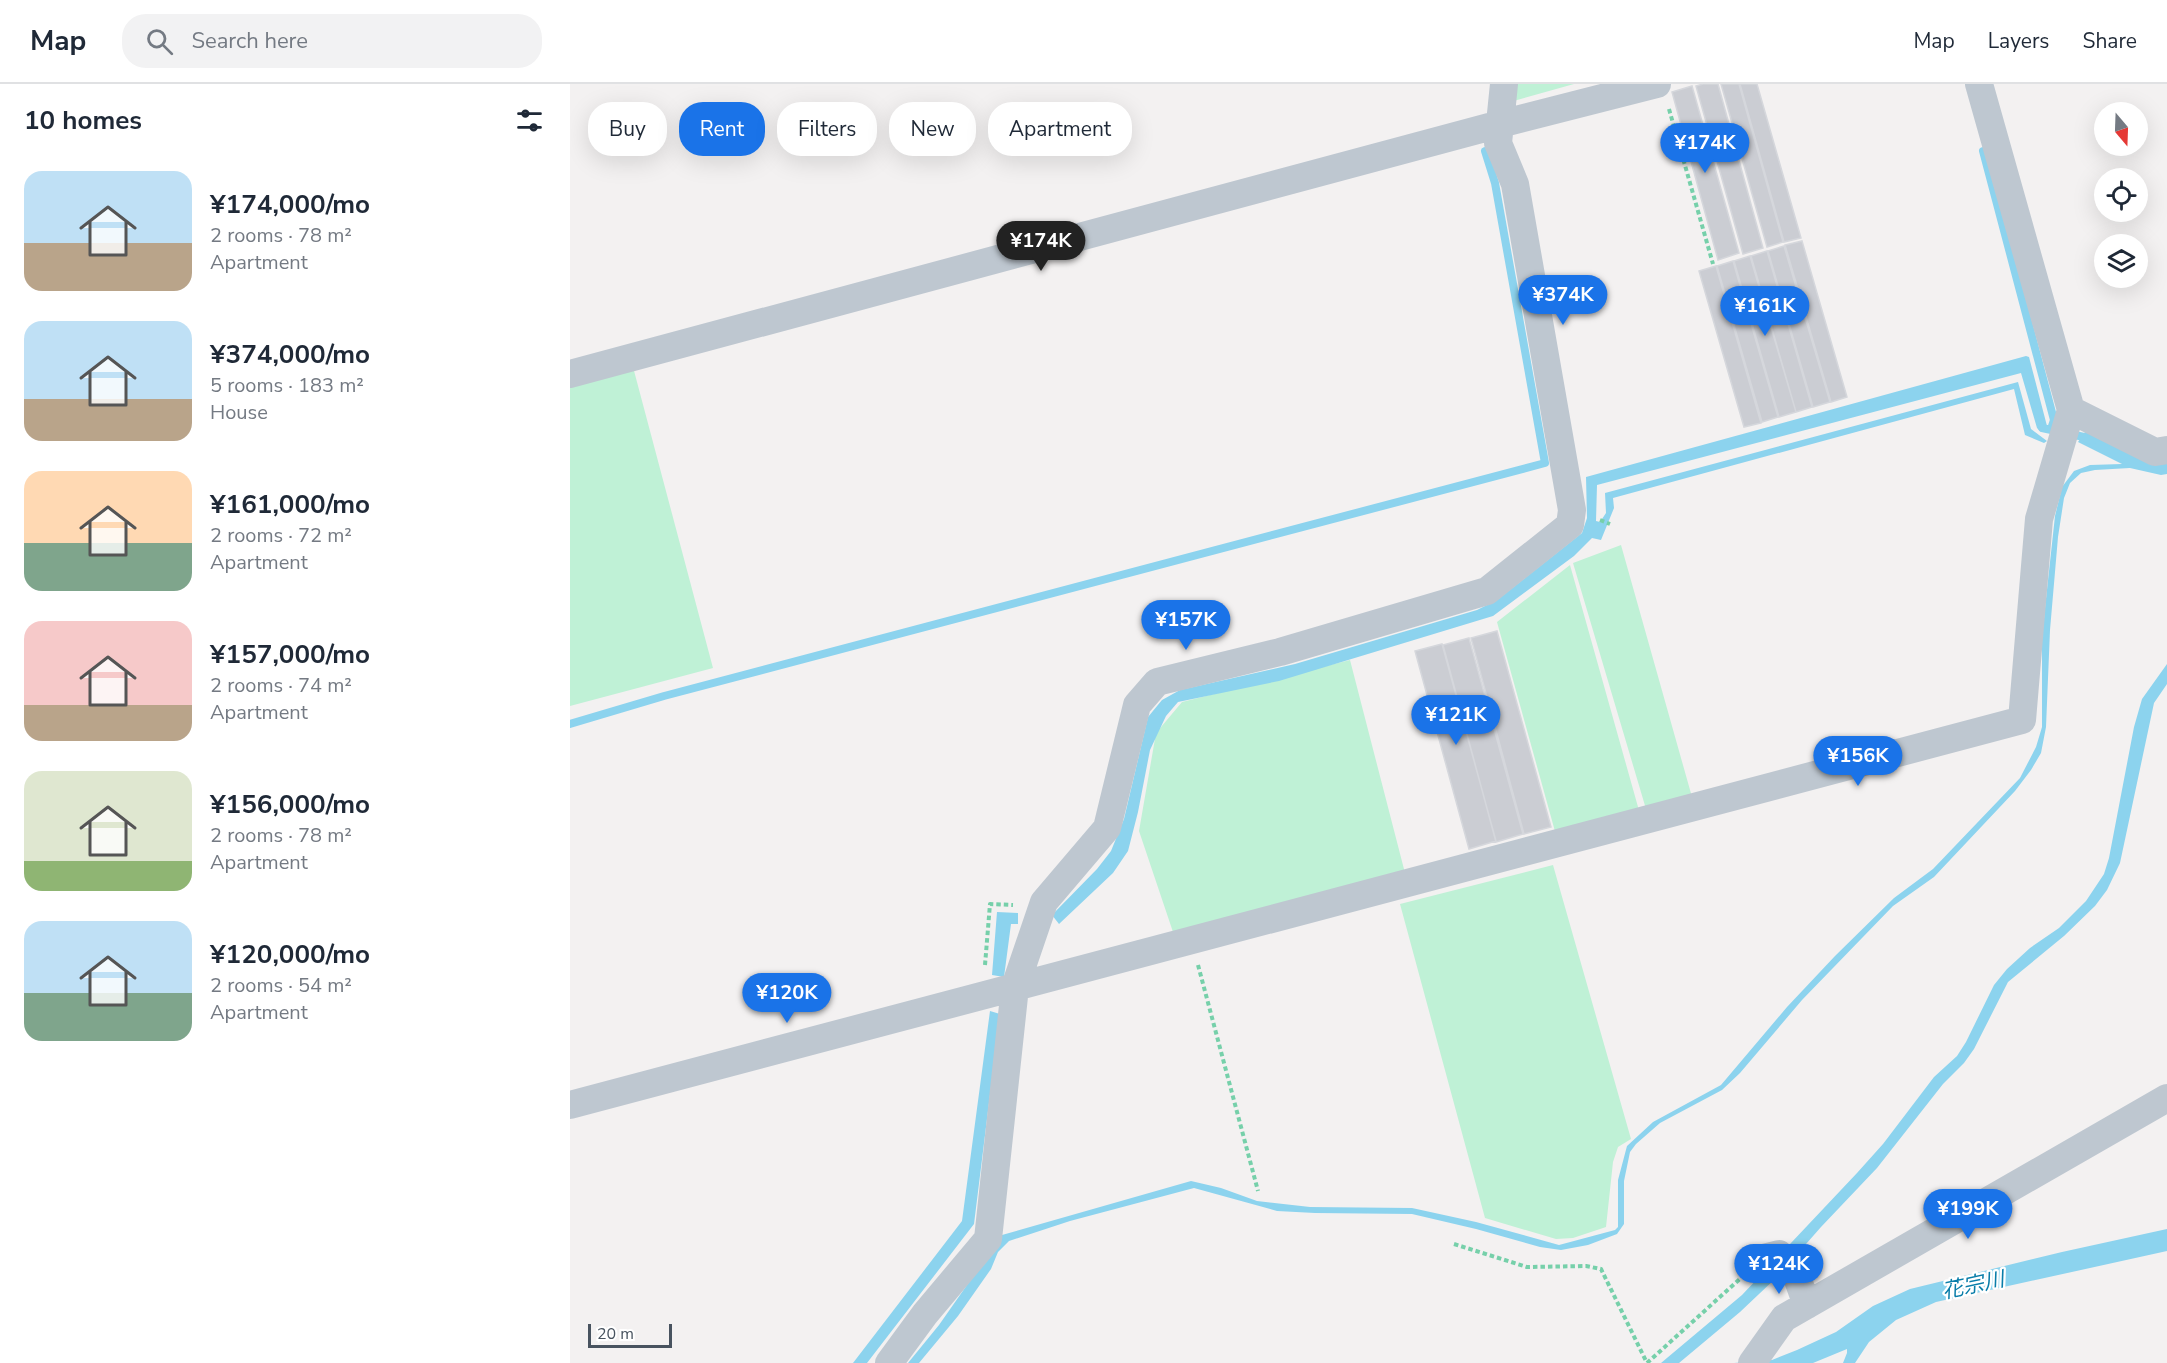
<!DOCTYPE html>
<html lang="en">
<head>
<meta charset="utf-8">
<style>
	:root { --surface:#fff; --page:#f2f2f3; --text:#1f2937; --muted:#747a83; --line:#e0e1e3; --accent:#1a73e8 }
	body { margin:0; font-family:"Nunito Sans","Noto Sans JP",sans-serif; background:var(--page); color:var(--text); height:100vh; display:flex; flex-direction:column; font-size:22px; white-space:nowrap }
	* { box-sizing:border-box; margin:0 }
	p { font-size:20px; color:var(--muted) }
	.icon { flex:none; width:33px; height:33px; fill:none; stroke:currentColor; stroke-width:2; stroke-linecap:round; stroke-linejoin:round }
	.map { position:relative; flex:1; overflow:hidden }
	.drawer { display:flex; flex-direction:column; background:var(--surface); width:570px }
	.drawer>* { flex:none }
	.guide { position:absolute; left:18px; top:18px; width:570px; height:54px; display:flex; gap:12px }
	.needle { width:39px; rotate:161deg }
	.controls { position:absolute; left:1524px; top:18px; display:grid; gap:12px }
	.controls a { display:grid; place-items:center; width:54px; height:54px; border-radius:50%; background:var(--surface); box-shadow:0 6px 24px #0002; font-size:30px }
	.scale { position:absolute; left:18px; bottom:15px; width:84px; box-sizing:border-box; padding-left:6px; border:3px solid #48535f; border-top:0; font-size:16px; line-height:21px; white-space:nowrap; color:#48535f; -webkit-text-stroke:4px #fff; paint-order:stroke }
	.price { position:absolute; translate:-50% -51px; padding:0 14px; border-radius:21px; background:var(--accent); color:#fff; font-size:20px; line-height:39px; filter:drop-shadow(0 2px 3px #0008) }
	.price::after { content:''; position:absolute; left:50%; top:36px; width:18px; height:14px; margin-left:-9px; background:inherit; clip-path:polygon(0 0,100% 0,50% 100%) }
	.price.on { background:#222; color:#fff }
	ul { padding:0; list-style:none }
	li { display:flex; align-items:center; gap:18px; height:150px; padding:0 24px }
	li span { display:grid; place-items:center; flex:none; width:168px; height:120px; border-radius:18px; color:#555 }
	li>.icon { margin-inline-start:auto }
	span .icon { width:72px; height:72px; fill:#fffc; stroke-width:1 }
	li b { font-size:26px }
	h2 { display:flex; justify-content:space-between; align-items:center; height:72px; padding:0 24px; font-size:26px }
	.tag { padding:0 21px; border-radius:24px; background:var(--surface); box-shadow:0 6px 24px #0002; font-size:21px; line-height:54px }
	.tag.on { background:var(--accent); color:#fff }
	header { display:flex; align-items:center; gap:36px; box-sizing:border-box; height:84px; padding:0 30px; background:var(--surface); border-bottom:2px solid var(--line) }
	header strong { font-size:28px }
	nav { display:flex; gap:33px; margin-inline-start:auto; font-size:21px }
	.search { width:420px; height:54px; background:var(--page); display:flex; align-items:center; gap:15px; box-sizing:border-box; padding:0 21px; border-radius:24px; color:var(--muted); font-size:22px }
	main { display:flex; flex:1; min-height:0 }
	.map>svg:first-child { display:block }
</style>
</head>
<body>
<header>
<strong>Map</strong>
<div class="search"><svg class="icon" aria-label="search" viewBox="0 0 24 24"><circle cx="10" cy="10" r="6"/><path d="M15 15l6 6"/></svg>Search here</div>
<nav><a>Map</a><a>Layers</a><a>Share</a></nav>
</header>
<main>
<section class="drawer">
<h2>10 homes<svg class="icon" aria-label="filters" viewBox="0 0 24 24"><path d="M4 7h16M4 17h16"/><circle cx="9" cy="7" r="2"/><circle cx="15" cy="17" r="2"/></svg></h2>
<ul>
<li><span style="background:linear-gradient(#bfe0f5 60%,#b9a48a 0)"><svg class="icon" aria-label="home" viewBox="0 0 24 24"><path d="M3 11l9-7 9 7M6 9v11h12V9"/></svg></span><div><b>¥174,000/mo</b><p>2 rooms · 78 m²</p><p>Apartment</p></div></li>
<li><span style="background:linear-gradient(#bfe0f5 65%,#b9a48a 0)"><svg class="icon" aria-label="home" viewBox="0 0 24 24"><path d="M3 11l9-7 9 7M6 9v11h12V9"/></svg></span><div><b>¥374,000/mo</b><p>5 rooms · 183 m²</p><p>House</p></div></li>
<li><span style="background:linear-gradient(#ffd9b3 60%,#7fa58c 0)"><svg class="icon" aria-label="home" viewBox="0 0 24 24"><path d="M3 11l9-7 9 7M6 9v11h12V9"/></svg></span><div><b>¥161,000/mo</b><p>2 rooms · 72 m²</p><p>Apartment</p></div></li>
<li><span style="background:linear-gradient(#f6c9c9 70%,#b9a48a 0)"><svg class="icon" aria-label="home" viewBox="0 0 24 24"><path d="M3 11l9-7 9 7M6 9v11h12V9"/></svg></span><div><b>¥157,000/mo</b><p>2 rooms · 74 m²</p><p>Apartment</p></div></li>
<li><span style="background:linear-gradient(#dfe7d0 75%,#8fb573 0)"><svg class="icon" aria-label="home" viewBox="0 0 24 24"><path d="M3 11l9-7 9 7M6 9v11h12V9"/></svg></span><div><b>¥156,000/mo</b><p>2 rooms · 78 m²</p><p>Apartment</p></div></li>
<li><span style="background:linear-gradient(#bfe0f5 60%,#7fa58c 0)"><svg class="icon" aria-label="home" viewBox="0 0 24 24"><path d="M3 11l9-7 9 7M6 9v11h12V9"/></svg></span><div><b>¥120,000/mo</b><p>2 rooms · 54 m²</p><p>Apartment</p></div></li>
</ul>
</section>
<div class="map">
<svg width="1597" height="1279" viewBox="0 0 1597 1279">
	<rect width="100%" height="100%" fill="#f3f1f1"/>
	<path fill="#bff1d6" d="M942,0H1004L940,18Z
		M63,283L143,584L0,622V299Z
		M1051,461L1122,713L1076,725L1003,479Z
		M1000,481L1070,730L986,751L927,538Z
		M780,576L835,789L603,848L569,747L586,649L612,618Z
		M983,781L1061,1055L1048,1063L1043,1078L1036,1143L1003,1154L986,1155L915,1134L830,820Z"/>
	<path fill="#8cd3ee" d="M1456,272L1459,273L1477,342L1475,347L1471,348L1467,344L1451,289L1027,401L1026,437L1030,438L1036,429L1035,409L1448,298L1461,345L1477,357L1474,359L1455,351L1444,305L1043,414L1044,424L1031,456L1022,454L1004,472L923,532L709,597L608,618L596,632L580,666L568,728L558,767L543,789L489,840L482,831L527,785L541,767L554,735L578,633L592,616L610,606L725,580L907,526L927,516L1012,449L1017,434L1016,393Z
		M1515,348L1597,379V390L1591,391L1560,384L1525,386L1511,389L1500,399L1494,414L1488,453L1480,546L1476,643L1471,669L1461,686L1445,707L1364,793L1323,822L1232,916L1170,989L1152,1006L1090,1039L1066,1060L1060,1068L1054,1097V1140L1047,1150L1018,1161L991,1166L970,1163L906,1145L842,1130L745,1129L707,1127L624,1104L500,1137L439,1157L428,1168L421,1185L388,1232L349,1279H338L369,1241L432,1151L621,1097L651,1104L687,1117L740,1123L842,1124L906,1138L989,1161L1045,1146L1048,1143V1096L1057,1062L1083,1038L1151,1001L1217,923L1265,872L1324,814L1363,785L1450,694L1466,663L1472,643V555L1475,524L1485,432L1492,403L1504,387L1520,381L1552,380L1508,358Z
		M1597,580V600L1584,619L1550,779L1537,806L1525,822L1494,852L1438,898L1404,965L1394,979L1373,1000L1307,1084L1251,1143L1207,1193L1170,1228L1109,1279H1091L1172,1211L1287,1089L1313,1060L1364,993L1387,972L1396,958L1424,901L1437,885L1460,864L1489,844L1516,817L1534,790L1539,774L1564,643L1572,615Z
		M427,828L448,829V840H441L434,893L422,891Z
		M420,927L430,930L404,1140L297,1279H283L392,1137Z
		M1597,1145V1167L1366,1218L1326,1236L1299,1258L1285,1279H1273L1277,1269V1265L1243,1279H1164L1202,1276L1227,1266L1266,1248L1303,1222L1340,1205L1492,1168Z"/>
	<g fill="none" stroke-linecap="round" stroke-linejoin="round">
		<path stroke="#8cd3ee" stroke-width="8" d="M1413,67L1484,336L1481,345
			M1470,336L1472,344L1514,353L1522,357
			M0,640L94,612L975,379L925,99L915,67"/>
	</g>
	<path fill="#cbcdd3" stroke="#d5d7dc" stroke-width="1.5" d="M1133,0H1148L1193,164L1173,170L1126,2Z
		M1151,0H1169L1213,158L1197,163Z
		M1170,0H1187L1231,154L1214,158Z
		M1122,2L1169,169L1148,176L1102,8Z
		M1232,157L1277,313L1261,318L1215,161Z
		M1214,162L1260,318L1243,323L1198,167Z
		M1197,167L1242,323L1226,328L1181,172Z
		M1180,172L1226,328L1209,333L1164,177Z
		M1163,177L1208,333L1192,338L1147,182Z
		M1146,182L1191,339L1174,343L1129,187Z
		M927,547L981,743L954,750L901,554Z
		M899,554L953,750L926,758L873,561Z
		M872,560L926,757L899,765L845,567Z"/>
	<g fill="none" stroke-linecap="round" stroke-linejoin="round">
		<path stroke="#76d0aa" stroke-width="4" stroke-dasharray="4.5 3" stroke-linecap="butt" d="M1099,25L1143,180
			M1030,436L1040,440
			M415,881L420,820L443,821
			M628,881L688,1107
			M884,1160L957,1183L1016,1182L1031,1185L1077,1279
			M1077,1279L1172,1193"/>
		<path stroke="#bec7d0" stroke-width="28" d="M0,290L930,40L1087,0
			M1501,326L1585,368L1597,366
			M0,1021L1452,636L1469,435L1501,326L1409,0
			M1193,1174L1209,1170L1224,1185L1237,1221
			M319,1279L355,1230L418,1155L445,903L474,818L537,744L567,621L587,598L710,568L917,507L1000,441L1002,426L945,100L928,59L934,0
			M1182,1279L1214,1234L1597,1014"/>
	</g>
	<g text-anchor="middle" stroke-width="4.5" stroke-linejoin="round" paint-order="stroke">
		<g font-size="21" font-style="italic" fill="#097da9" stroke="#fff">
			<text transform="translate(1403 1201) rotate(-12)" y="7">花宗川</text>
		</g>
	</g>
</svg>
<div class="controls">
<a><svg class="needle" viewBox="-14 -14 28 28"><path d="M0-13l5 13h-10z" fill="#e53935"/><path d="M0 13l5-13h-10z" fill="#747a83"/></svg></a>
<a><svg class="icon" aria-label="locate" viewBox="0 0 24 24"><circle cx="12" cy="12" r="6"/><path d="M12 2v4M12 18v4M2 12h4M18 12h4"/></svg></a>
<a><svg class="icon" aria-label="layers" viewBox="0 0 24 24"><path d="M12 4l9 5-9 5-9-5zM3 14l9 5 9-5"/></svg></a>
</div>
<div class="scale">20 m</div>
<b class="price" style="left:1135px;top:90px">¥174K</b>
<b class="price on" style="left:471px;top:188px">¥174K</b>
<b class="price" style="left:993px;top:242px">¥374K</b>
<b class="price" style="left:1195px;top:253px">¥161K</b>
<b class="price" style="left:616px;top:567px">¥157K</b>
<b class="price" style="left:886px;top:662px">¥121K</b>
<b class="price" style="left:1288px;top:703px">¥156K</b>
<b class="price" style="left:217px;top:940px">¥120K</b>
<b class="price" style="left:1398px;top:1156px">¥199K</b>
<b class="price" style="left:1209px;top:1211px">¥124K</b>
<div class="guide">
<a class="tag">Buy</a>
<a class="tag on">Rent</a>
<a class="tag">Filters</a>
<a class="tag">New</a>
<a class="tag">Apartment</a>
</div>
</div>
</main>
</body>
</html>
